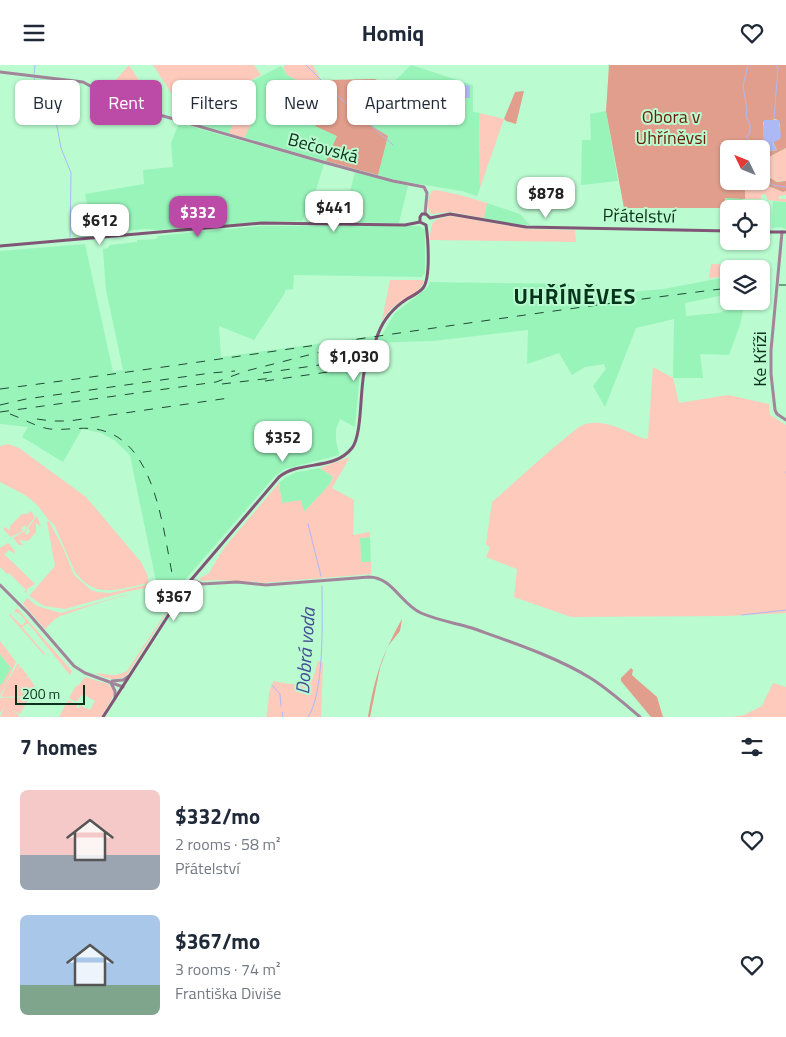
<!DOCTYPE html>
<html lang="en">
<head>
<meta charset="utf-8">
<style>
	:root { --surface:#fff; --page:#f2f2f3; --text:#1f2937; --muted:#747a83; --accent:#bc4ba7 }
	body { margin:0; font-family:"Titillium Web",sans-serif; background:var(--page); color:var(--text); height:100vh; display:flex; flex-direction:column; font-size:19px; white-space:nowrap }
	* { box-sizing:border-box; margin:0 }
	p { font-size:16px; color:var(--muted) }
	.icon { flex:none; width:28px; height:28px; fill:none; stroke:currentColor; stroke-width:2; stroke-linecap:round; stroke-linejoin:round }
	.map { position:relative; height:652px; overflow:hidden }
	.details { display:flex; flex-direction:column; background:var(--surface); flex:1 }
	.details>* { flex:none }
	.guide { position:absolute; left:15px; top:15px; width:500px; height:45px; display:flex; gap:10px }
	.needle { width:32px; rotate:313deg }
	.tools { position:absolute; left:720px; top:75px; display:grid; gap:10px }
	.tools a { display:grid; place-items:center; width:50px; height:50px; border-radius:8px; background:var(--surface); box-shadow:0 1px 4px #0004; font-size:25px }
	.scale { position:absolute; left:15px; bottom:12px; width:70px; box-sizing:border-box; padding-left:5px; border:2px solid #0d301d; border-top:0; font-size:14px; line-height:18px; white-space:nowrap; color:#0d301d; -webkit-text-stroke:4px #bafbd0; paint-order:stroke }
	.price { position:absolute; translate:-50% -42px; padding:0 11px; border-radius:10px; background:#fff; color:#222; font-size:16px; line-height:32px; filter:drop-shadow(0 1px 2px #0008) }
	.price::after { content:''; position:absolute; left:50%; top:30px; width:15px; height:11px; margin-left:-8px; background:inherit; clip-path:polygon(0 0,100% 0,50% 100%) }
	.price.current { background:var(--accent); color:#fff }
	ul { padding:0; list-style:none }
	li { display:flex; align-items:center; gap:15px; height:125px; padding:0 20px }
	li span { display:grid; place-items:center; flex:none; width:140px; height:100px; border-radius:8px; color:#555 }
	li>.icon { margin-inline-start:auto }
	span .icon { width:60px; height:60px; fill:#fffc; stroke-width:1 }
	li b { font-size:21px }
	h2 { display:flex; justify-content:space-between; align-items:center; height:60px; padding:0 20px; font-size:21px }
	.chip { padding:0 18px; border-radius:8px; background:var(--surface); box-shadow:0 1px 4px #0004; font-size:18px; line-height:45px }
	.chip.current { background:var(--accent); color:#fff }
	header { display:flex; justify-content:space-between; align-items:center; height:65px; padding:0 20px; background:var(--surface); font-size:22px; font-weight:700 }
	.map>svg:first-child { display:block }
</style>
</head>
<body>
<header><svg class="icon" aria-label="menu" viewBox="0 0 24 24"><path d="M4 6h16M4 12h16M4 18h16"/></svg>Homiq<svg class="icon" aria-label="heart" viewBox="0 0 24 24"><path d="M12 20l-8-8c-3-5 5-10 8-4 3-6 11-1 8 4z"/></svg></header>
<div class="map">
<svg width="786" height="652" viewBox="0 0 786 652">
	<rect width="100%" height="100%" fill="#bafbd0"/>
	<path fill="#99f4ba" d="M411,0L473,20V47L479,48L480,123L477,131L462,126L400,116L378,110L388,71L372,61L360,50Z
		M281,1L287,10L312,23L317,14L331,27L337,71L326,96L177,53L183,36L197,35L194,31L202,27L209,38Z
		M606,46L618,116L581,120L582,75H591L590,49Z
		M179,58L324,99L317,122L302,156L262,157L159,165L144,164L98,169L91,156L85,129L144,119L143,105L173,102L171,78Z
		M355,107L408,121L399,158L342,157Z
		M725,133H743V142L725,143Z
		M773,136L786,137V164L781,162L772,163Z
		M487,138L520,149L530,160L512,159L484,153Z
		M260,161H420L425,165V208L421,212L294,210L293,224L285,225V228L254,275L219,261L221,292L382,270L395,248L422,227L428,222L430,217L569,219V239L581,237L580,231L664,224L721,213H729V229L685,238L686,251L718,248L744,240L740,260L729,290L700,289L703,313H673L674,254L636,263L605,342L593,321L606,304L604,299L585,302L572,310L559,288L527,299L528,265L433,276L369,278L360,307L355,362L340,354L336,364V375L339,390L285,404L275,411L184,516L174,520L156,521V516L130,391L125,385L114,375L101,368L82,364L63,397L22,372L28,362L0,359V186L85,179L113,307L123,305L106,225L103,184L108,183L110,180L137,177V175L156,174L158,171Z
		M320,403L333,412L330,419L304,447L282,438L279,418L286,412L297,407Z
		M370,472L371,497H361L360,473Z
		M0,589L11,603L2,620H0Z"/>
	<path fill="#fdcabc" d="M129,0L161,49L120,36L105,27Z
		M153,0H254L261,10L209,38L202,27L194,31L197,35L196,41L183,36L181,43Z
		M286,0H313L320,13L319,16L316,14L312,23L287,10L283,2Z
		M239,47L255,52L244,73L231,69L229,67Z
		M479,48L504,54L480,123Z
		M786,83V116H773L768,109L767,93Z
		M749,117H758L783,127L786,126V130L779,131V134H786V137L768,135L765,129L761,130V134H745V121Z
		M436,125L460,130L487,138L484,153L451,147L431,149C426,144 428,131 432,126Z
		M451,151L528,164L575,165L576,177L430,175C431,156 432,154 451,151Z
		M711,199L748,200V201L753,200V204H729V211L711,213L709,212Z
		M390,215H424C421,228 407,232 397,239C391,243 387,249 382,255Z
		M653,302L673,313L679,338L728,330L769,339L770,350L786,360V548L727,551L571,552L514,532L517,504L486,492L490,483L486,479L492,437C521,412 548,386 579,362C600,350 624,366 645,374L648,373Z
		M8,379L19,383L86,432L141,497L147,509L149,518C119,523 97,536 75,507L54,459C46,454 42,444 35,438C25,428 12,424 0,417V381Z
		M350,392L332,423L354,435L353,470L370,467V472L360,473L361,497H371V509L262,518L252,516V517L218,515L201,516L200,513L209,508L224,483L279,418L282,438L301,435L304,447L330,419L333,412L320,403Z
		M31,446L35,452L24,466L26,462L25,460L21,464L23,466L11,472L3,464L5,462L10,466V461L22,449H27Z
		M37,451L41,462L36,458V467L28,476L19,475L23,480H19L13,473L28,464L25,468L27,470L30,466L28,463Z
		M49,456L63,483L74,510L91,525L97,527L110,528L154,518L156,521L125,527L65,544L44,541L29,531L55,501L47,457Z
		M8,478L14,485L15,489L9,485L4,489L35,519L27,524L26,528L24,527L26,525L9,508L7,509L0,502V483Z
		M165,524L172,526L176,529L174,536L127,610C118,617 104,614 96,608C109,609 114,613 127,606L174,535L173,530C150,517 85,543 60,551L55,554L45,564L23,539L27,533L37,541L61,548L121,531Z
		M17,543L72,606L70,610L28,558L22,562L45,589L44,590L9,550L12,548L11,550L21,560H23L26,556L19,548L14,547Z
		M0,576L16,597L0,631V620L2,619L11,603L0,589Z
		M318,596L323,598L321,652H266C270,638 266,629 274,616C289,619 299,622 313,614Z
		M18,598L20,601L16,605L21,602L28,611L24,614L29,612L35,622L30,631L1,632L6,619Z
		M85,612L108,619L114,626L112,634L101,652H59L68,635L77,640V643H79V640L90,645L95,636L88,632V631L82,630L76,637L69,633L76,621L80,619Z
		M773,618L786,622V652H732L744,650L762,641Z
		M0,633L28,632L29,633L20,649L12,645L19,650L18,652H0L5,641L0,648Z"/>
	<path fill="#e19e8c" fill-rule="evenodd" d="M609,0H786V83L767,93L770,113L777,117L786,116V126L783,127L758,117H749L745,121V134L725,133V143H624L606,46ZM776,54L780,59C780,68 782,72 773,77L777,85L771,86L764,76L763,57ZM729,84H761V116H729Z
		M375,14L389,21L360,50L372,61L388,71L378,110L326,96L337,71L315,61L331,28L321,18L323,15Z
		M524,26L516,59L506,56L504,54L515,27Z
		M402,554L400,566L388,581L380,603L370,652H368C375,611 382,590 402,554Z
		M631,603L633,605L632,610L634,612L657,632L663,652H651L621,616V613Z"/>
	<path fill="#adb9f5" d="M455,17L470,21V33H457L452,32Z
		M764,55H779L781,71L780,74L773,78L777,85L769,86C763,79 762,65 764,55Z"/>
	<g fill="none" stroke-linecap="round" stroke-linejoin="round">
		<path stroke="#adb9f5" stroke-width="1" d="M306,0L329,23L393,80
			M748,0L743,21L747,45L746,51L750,60V68L746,72L754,78V84
			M34,9L35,0
			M34,13L47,43L57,61L61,83L71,108L70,172
			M774,54L778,4L776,0
			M761,112C769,120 776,121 786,122
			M786,407V408
			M308,459L321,511
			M742,550L786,545
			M272,620L280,629L281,641
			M282,647L283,652
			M308,652C325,627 322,552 322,521"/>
		<path stroke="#a3859b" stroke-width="3" d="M0,7L83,17L125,40L323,97L393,116L424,122L427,128L425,149
			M782,167L771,285V309L775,345L777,349L786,355
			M191,515L202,519L237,517L266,520L369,512C392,512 401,539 421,548C437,555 455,558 472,563C511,577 557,592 592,614C609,625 625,639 640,652
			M0,520L28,548L74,601L85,608L123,622
			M112,616L123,615L129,611
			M111,618L115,626V633"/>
		<path stroke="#805576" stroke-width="3" d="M430,153L450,149L526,162L729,166
			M420,157V152L422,149H426L430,153
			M761,167H786
			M0,181L262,158L405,160L420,157L426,160
			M103,652L191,515L279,412C300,395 334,406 352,383C362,371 360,326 364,308C367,295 374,281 378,269C384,253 393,243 407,234C412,231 419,228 423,223C431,213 428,173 426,160"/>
		<path stroke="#224933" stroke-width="1" stroke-dasharray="9 9" stroke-linecap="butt" d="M761,220H786
			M263,308L348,296
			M265,316L349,304
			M222,319L272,313
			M0,324C243,293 485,253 729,223
			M0,340L26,334L211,308L235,306
			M0,347L216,317L246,306L332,284
			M10,349C24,354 36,362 50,364C68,366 85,360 104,366C155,381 163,464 172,508
			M37,354L51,356H69L229,333"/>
	</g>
	<g text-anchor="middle" stroke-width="4" stroke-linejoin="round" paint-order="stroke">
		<g font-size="18" fill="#6c1d08" stroke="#bafbd0">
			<text x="671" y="58">Obora v<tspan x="671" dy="21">Uhříněvsi</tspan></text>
		</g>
		<g font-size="18" fill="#0d301d" stroke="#bafbd0">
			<text transform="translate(323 83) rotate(15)" y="6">Bečovská</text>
			<text transform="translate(639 151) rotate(1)" y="6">Přátelství</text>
			<text transform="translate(760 294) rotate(-90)" y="6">Ke Kříži</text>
		</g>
		<g font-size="19" font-style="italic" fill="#444d94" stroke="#bafbd0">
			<text transform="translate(305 586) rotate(-86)" y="7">Dobrá voda</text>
		</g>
		<g font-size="22" font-weight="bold" letter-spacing="1" fill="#05341c" stroke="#bafbd0">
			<text x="575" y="239">UHŘÍNĚVES</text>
		</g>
	</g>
</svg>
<div class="tools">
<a><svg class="needle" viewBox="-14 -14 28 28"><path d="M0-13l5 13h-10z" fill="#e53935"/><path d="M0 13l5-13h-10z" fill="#747a83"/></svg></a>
<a><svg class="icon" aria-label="locate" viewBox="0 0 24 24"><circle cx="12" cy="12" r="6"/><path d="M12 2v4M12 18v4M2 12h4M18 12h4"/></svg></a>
<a><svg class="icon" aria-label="layers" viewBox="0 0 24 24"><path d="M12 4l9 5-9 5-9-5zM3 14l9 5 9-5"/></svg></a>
</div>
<div class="scale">200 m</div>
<b class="price" style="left:546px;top:154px">$878</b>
<b class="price" style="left:334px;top:168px">$441</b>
<b class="price current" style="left:198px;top:173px">$332</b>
<b class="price" style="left:100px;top:181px">$612</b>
<b class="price" style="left:354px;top:317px">$1,030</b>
<b class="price" style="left:283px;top:398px">$352</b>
<b class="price" style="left:174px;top:557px">$367</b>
<div class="guide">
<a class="chip">Buy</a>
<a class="chip current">Rent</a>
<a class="chip">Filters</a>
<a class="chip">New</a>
<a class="chip">Apartment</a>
</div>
</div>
<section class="details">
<h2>7 homes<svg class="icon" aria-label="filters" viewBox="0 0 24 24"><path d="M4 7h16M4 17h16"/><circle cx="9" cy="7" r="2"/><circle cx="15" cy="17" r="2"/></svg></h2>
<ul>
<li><span style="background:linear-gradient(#f6c9c9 65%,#9aa5b1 0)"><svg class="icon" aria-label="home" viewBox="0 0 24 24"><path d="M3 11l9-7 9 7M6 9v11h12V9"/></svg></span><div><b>$332/mo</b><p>2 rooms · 58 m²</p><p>Přátelství</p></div><svg class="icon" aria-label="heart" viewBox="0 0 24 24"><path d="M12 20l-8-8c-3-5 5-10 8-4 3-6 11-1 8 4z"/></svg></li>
<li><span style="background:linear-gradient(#a9c7e8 70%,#7fa58c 0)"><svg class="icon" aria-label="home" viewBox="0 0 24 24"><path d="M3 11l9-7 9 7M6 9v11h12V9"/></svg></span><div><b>$367/mo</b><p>3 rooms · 74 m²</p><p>Františka Diviše</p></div><svg class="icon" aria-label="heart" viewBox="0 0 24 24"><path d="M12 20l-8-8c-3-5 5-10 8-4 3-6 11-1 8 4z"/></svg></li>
</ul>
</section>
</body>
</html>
